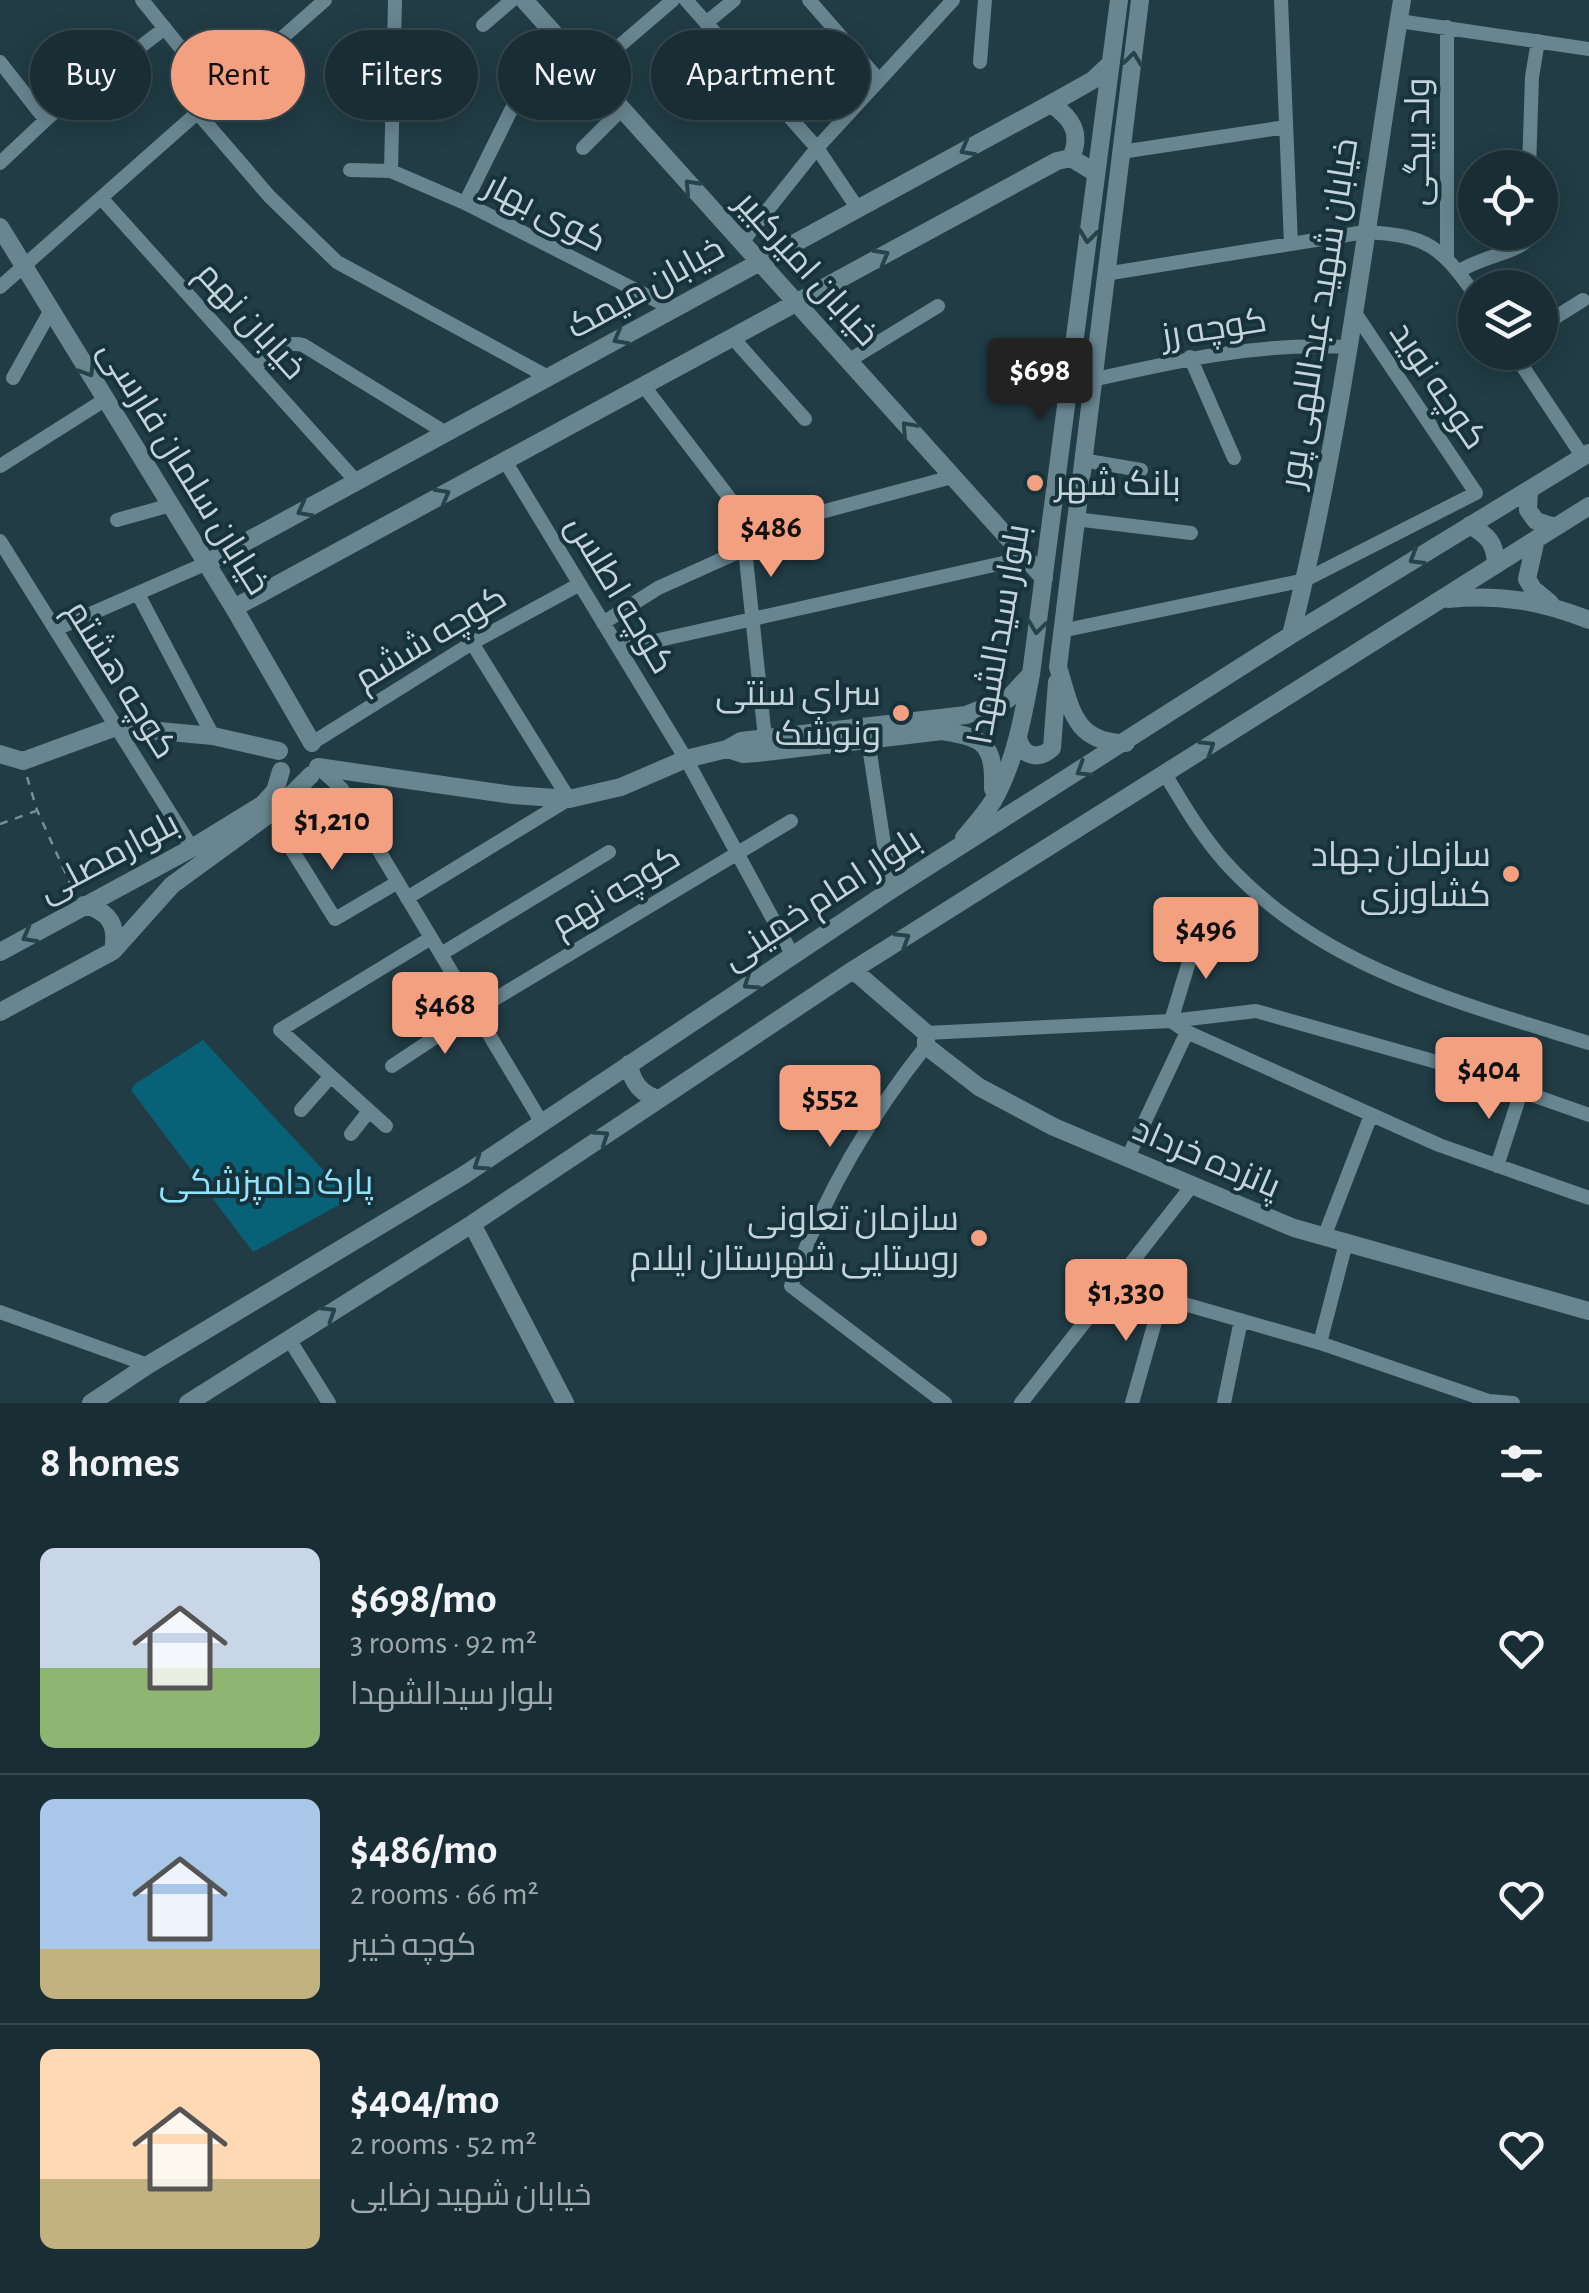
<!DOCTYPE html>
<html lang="en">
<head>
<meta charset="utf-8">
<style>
	:root { --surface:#192d34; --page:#263940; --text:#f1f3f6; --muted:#9fa8ac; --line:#37494f; --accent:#f3a081 }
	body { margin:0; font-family:"Alegreya Sans",Cairo,sans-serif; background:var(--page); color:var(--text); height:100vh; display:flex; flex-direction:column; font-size:38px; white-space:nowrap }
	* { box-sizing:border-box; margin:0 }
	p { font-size:32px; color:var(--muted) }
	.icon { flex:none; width:55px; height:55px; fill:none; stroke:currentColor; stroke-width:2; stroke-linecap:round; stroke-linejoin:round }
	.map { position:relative; height:1403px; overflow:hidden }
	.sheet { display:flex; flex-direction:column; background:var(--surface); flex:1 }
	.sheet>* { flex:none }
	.top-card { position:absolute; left:30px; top:30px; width:1000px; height:90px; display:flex; gap:20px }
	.controls { position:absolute; left:1458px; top:150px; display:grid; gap:20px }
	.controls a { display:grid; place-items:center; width:100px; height:100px; border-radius:50%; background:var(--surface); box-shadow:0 5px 25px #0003,0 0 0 2px var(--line); font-size:50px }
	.price { position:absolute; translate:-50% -85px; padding:0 22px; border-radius:10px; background:var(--accent); color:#111; font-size:32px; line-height:65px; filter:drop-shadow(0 2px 5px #0008) }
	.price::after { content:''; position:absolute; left:50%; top:60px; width:30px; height:22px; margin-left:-15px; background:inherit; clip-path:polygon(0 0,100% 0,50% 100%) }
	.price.on { background:#222; color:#fff }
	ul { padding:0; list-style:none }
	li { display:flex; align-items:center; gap:30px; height:250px; padding:0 40px }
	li+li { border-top:2px solid var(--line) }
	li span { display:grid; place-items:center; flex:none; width:280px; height:200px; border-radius:15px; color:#555 }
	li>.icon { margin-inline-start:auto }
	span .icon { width:120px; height:120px; fill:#fffc; stroke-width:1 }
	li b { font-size:42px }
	h2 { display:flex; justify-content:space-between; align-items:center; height:120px; padding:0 40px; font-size:42px }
	.chip { padding:0 35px; border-radius:45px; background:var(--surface); box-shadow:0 5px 25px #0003,0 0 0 2px var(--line); font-size:35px; line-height:90px }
	.chip.on { background:var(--accent); color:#111 }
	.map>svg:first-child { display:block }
</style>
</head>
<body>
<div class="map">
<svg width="1589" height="1403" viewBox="0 0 1589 1403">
	<rect width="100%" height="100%" fill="#213c45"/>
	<path fill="#076278" d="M203,1040L350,1199L253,1252L131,1090L135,1084Z"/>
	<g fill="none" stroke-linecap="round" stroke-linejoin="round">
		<path stroke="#798e95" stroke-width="2.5" stroke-dasharray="8 8" stroke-linecap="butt" d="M27,777L37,810L75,894
			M0,824L36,811"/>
		<path stroke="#688590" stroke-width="14" d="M142,0L217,93
			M686,0L817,148L858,209
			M809,0L879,80
			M1281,0L1291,244
			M1399,21L1589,49
			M706,23L734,0
			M483,25L512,0
			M1447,27V257
			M0,62L36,108L41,114L50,116
			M980,62L985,0
			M589,72L673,0
			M196,111L269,196L337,262L548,377
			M583,148L621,110
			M1121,152L1286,127
			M0,163L50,116L165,28
			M1529,168L1532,77L1538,41
			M350,170L391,171L465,203L673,309
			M391,171L395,0
			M102,199L356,481
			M465,203L515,102
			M742,242L817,148L953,0
			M1458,272C1480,257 1513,254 1528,240V232
			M1105,274L1365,232C1426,235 1441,246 1475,295
			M0,287L325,0
			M1540,327L1583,300
			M732,337L805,419
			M1513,352L1583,457
			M1190,357L1234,458
			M848,361L938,306
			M254,368C270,355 282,340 303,345L446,433
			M13,378L51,310
			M1092,380C1176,361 1260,342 1347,347
			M643,385L754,530
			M1082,460L1141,470
			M505,461L686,759L792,954
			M0,466L106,399
			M1075,519L1191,533
			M117,520L171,505
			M0,541L192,848
			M745,549L765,738
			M138,594L213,736
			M603,623L658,588L745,549L754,530L952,477
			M56,629L207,563
			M1061,631L1305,580L1476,493L1353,310
			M619,649L1025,558
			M868,740L891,890
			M312,743L472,643L580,584
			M318,767L342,789L542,1123
			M1165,774C1183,804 1201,835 1225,862C1319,967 1460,1003 1589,1043
			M292,850L335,919L398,882
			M407,898L569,799L472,643
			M1199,929L1171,1021L1187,1032L1439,1145L1589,1198
			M441,954L609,852
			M926,1033L1171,1021L1256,1011L1444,1064L1589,1115
			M926,1046C869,1118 822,1199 791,1286L945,1403
			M392,1066L475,1011L791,821
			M301,1110L331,1076
			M386,1126L280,1030L431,938
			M351,1134L369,1111
			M1127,1159L1187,1032
			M1497,1166L1521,1092
			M1324,1237L1371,1115
			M1115,1284L1320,1343L1489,1401L1513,1403
			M0,1312L148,1365
			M289,1339L329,1403
			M1320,1343L1346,1243
			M1021,1403L1191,1187
			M1132,1403L1162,1297
			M1224,1403L1241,1320"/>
		<path stroke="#688590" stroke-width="18" d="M524,0L1044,578
			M1051,104C1072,118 1082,133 1071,158
			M0,227L234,608L312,743
			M1529,491L1528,510L1536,521L1555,527
			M1470,525C1488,536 1495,542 1496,564
			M1536,539L1527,579L1533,589L1550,603
			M207,563L1054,102L1093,80L1111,63
			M1448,599C1500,594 1541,601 1589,620
			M234,608L1057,161L1071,158L1096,173
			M1291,635C1343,429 1368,210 1402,0
			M1018,737C1021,756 1038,761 1052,748L1057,682
			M1126,743C1074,743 1071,709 1058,667L1140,0
			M727,749L743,754L757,753L942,731C986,738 994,745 993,789
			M0,754L23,761L116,727L213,736L279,751
			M318,767L513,795L569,799L621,787L686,759L727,749L741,741L966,715L1008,699L1031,674
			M964,838C974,826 985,814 993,801C1015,763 1023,716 1031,674L1119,0
			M84,905C109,911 118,925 113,950
			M0,952L192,848L262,805L275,791L281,771
			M853,970L926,1033V1046L979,1087L1054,1127L1294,1228L1589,1311
			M0,1012L113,951L172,885L279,807L311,775
			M629,1064C632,1083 641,1094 659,1099
			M472,1224L565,1403
			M91,1403L148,1365L464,1175L891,890L1291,635L1589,453
			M188,1403L472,1224L853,970L1589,506"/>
	</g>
	<defs><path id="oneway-chevron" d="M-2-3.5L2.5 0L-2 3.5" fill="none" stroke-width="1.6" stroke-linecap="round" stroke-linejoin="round" transform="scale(2.5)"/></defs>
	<g stroke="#26434c">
		<use href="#oneway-chevron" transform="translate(1133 59) rotate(-83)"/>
		<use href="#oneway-chevron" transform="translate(967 149) rotate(151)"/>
		<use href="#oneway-chevron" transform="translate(691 186) rotate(-133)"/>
		<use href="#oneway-chevron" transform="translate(1088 236) rotate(97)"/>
		<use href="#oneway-chevron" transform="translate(882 256) rotate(-29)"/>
		<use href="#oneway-chevron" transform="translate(620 338) rotate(151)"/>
		<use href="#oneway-chevron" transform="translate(88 370) rotate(58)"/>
		<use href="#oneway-chevron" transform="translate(908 428) rotate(-132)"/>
		<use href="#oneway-chevron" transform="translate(443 495) rotate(-29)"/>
		<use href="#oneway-chevron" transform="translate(304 510) rotate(152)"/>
		<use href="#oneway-chevron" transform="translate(1416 558) rotate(149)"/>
		<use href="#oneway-chevron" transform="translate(1037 627) rotate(97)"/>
		<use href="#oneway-chevron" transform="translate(1208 747) rotate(-32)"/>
		<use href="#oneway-chevron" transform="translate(1083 770) rotate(148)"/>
		<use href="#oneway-chevron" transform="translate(29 936) rotate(151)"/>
		<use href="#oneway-chevron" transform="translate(903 939) rotate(-32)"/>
		<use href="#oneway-chevron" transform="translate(750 983) rotate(146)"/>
		<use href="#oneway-chevron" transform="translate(602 1137) rotate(-34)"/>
		<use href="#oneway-chevron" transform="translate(480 1164) rotate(147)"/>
		<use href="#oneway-chevron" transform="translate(329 1313) rotate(-32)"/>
	</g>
	<g fill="#f3a081" stroke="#16323b" stroke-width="4">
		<circle cx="1035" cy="483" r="10"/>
		<circle cx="901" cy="713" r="10"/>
		<circle cx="1511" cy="874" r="10"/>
		<circle cx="979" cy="1238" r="10"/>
	</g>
	<g text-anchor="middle" stroke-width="8" stroke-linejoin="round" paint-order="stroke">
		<g font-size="35" fill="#c5d4da" stroke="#16323b">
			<text transform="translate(1417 142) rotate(-90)" y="12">ولد بیگی</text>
			<text transform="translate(546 212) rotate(27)" y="12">کوی بهار</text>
			<text transform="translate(808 268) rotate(48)" y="12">خیابان امیرکبیر</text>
			<text transform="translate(645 287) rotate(-29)" y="12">خیابان میمک</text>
			<text transform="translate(1318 313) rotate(-81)" y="12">خیابان شهید عبداللهی پور</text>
			<text transform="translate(252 320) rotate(48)" y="12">خیابان نهم</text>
			<text transform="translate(1214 327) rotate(-9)" y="12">کوچه رز</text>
			<text transform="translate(1439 385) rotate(56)" y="12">کوچه نوید</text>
			<text transform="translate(185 467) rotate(58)" y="12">خیابان سلمان فارسی</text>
			<text transform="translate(621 594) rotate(59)" y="12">کوچه اطلس</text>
			<text transform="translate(998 634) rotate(-80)" y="12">بلوار سیدالشهدا</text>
			<text transform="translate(430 637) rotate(-31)" y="12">کوچه ششم</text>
			<text transform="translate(122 679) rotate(58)" y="12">کوچه هشتم</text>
			<text transform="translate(108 856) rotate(-28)" y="12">بلوارمصلی</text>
			<text transform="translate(615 890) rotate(-31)" y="12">کوچه نهم</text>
			<text transform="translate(821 898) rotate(-33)" y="12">بلوار امام خمینی</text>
			<text transform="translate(1207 1157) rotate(23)" y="12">پانزده خرداد</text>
		</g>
		<g font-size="35" fill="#c5d4da" stroke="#16323b" text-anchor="end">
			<text x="1055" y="495" text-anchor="start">بانک شهر</text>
			<text x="881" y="705">سرای سنتی<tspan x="881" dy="40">ونوشک</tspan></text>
			<text x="1491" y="866">سازمان جهاد<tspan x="1491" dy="40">کشاورزی</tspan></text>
			<text x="959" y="1230">سازمان تعاونی<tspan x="959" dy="40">روستایی شهرستان ایلام</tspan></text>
		</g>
		<g font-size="35" fill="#91e2fc" stroke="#16323b">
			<text x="266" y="1194">پارک دامپزشکی</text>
		</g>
	</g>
</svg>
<div class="controls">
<a><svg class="icon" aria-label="locate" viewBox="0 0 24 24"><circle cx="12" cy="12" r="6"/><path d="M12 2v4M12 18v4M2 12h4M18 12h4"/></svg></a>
<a><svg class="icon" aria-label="layers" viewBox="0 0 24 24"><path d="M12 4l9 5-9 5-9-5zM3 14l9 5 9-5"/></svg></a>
</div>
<b class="price on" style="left:1040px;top:423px">$698</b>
<b class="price" style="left:771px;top:580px">$486</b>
<b class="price" style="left:332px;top:873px">$1,210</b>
<b class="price" style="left:1206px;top:982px">$496</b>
<b class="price" style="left:445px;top:1057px">$468</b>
<b class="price" style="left:1489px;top:1122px">$404</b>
<b class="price" style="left:830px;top:1150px">$552</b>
<b class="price" style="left:1126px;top:1344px">$1,330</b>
<div class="top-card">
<a class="chip">Buy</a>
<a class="chip on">Rent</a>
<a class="chip">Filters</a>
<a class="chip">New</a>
<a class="chip">Apartment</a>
</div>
</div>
<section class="sheet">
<h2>8 homes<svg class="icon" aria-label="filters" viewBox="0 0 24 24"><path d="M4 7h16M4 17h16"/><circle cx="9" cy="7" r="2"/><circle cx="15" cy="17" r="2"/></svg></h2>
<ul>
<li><span style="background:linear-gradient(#c9d6e8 60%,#8fb573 0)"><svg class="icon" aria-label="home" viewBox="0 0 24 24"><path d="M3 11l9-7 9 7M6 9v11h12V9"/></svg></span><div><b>$698/mo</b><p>3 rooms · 92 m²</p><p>بلوار سیدالشهدا</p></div><svg class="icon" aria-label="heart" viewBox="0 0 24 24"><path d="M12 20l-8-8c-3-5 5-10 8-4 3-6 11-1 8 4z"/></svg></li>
<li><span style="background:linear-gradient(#a9c7e8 75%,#c2b280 0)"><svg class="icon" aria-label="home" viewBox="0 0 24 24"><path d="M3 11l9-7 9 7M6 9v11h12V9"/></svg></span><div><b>$486/mo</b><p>2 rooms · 66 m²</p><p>کوچه خیبر</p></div><svg class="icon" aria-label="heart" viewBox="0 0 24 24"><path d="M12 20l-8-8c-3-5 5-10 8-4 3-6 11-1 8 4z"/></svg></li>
<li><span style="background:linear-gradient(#ffd9b3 65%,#c2b280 0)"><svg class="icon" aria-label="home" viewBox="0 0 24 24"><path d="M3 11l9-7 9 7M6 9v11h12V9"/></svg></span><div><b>$404/mo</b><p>2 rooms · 52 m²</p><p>خیابان شهید رضایی</p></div><svg class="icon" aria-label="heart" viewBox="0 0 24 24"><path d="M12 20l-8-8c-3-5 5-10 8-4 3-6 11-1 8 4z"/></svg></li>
</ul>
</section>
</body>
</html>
